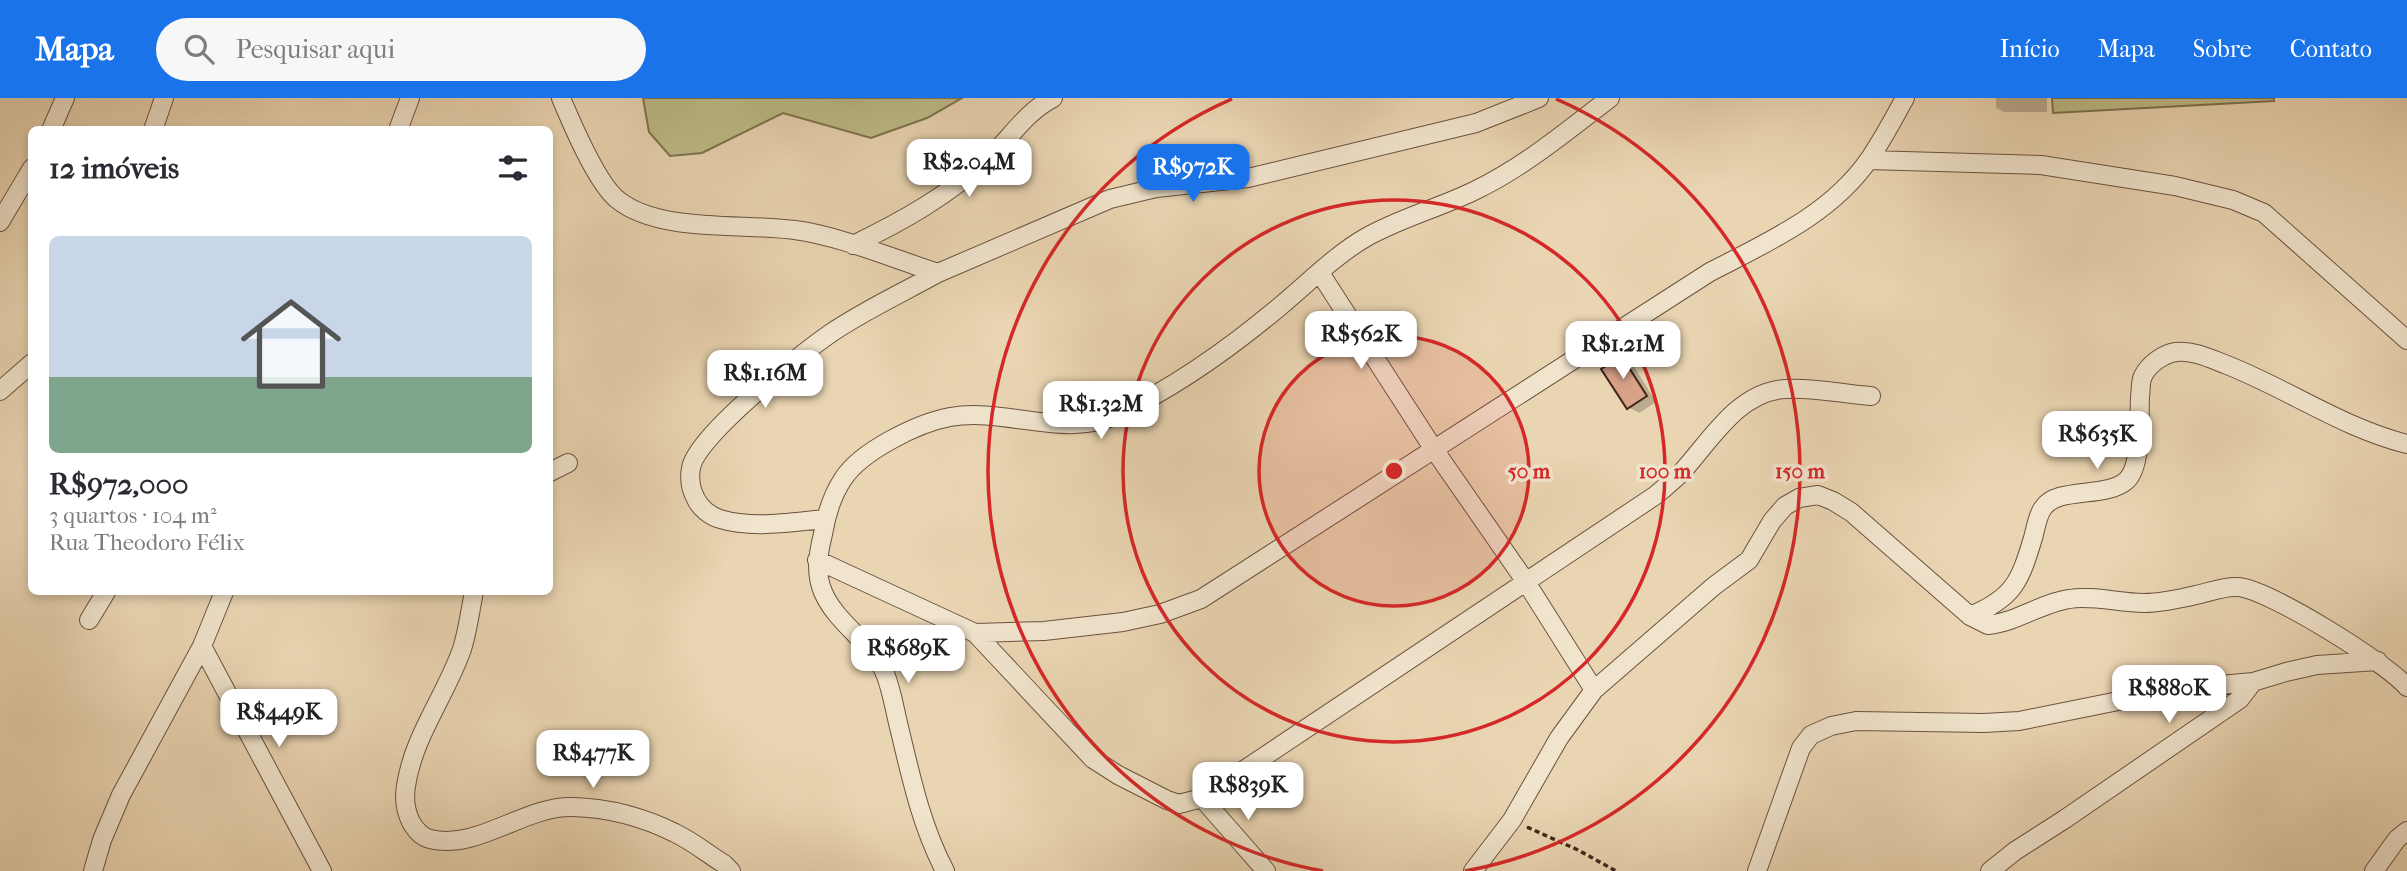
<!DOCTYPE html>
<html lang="pt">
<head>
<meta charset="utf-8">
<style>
	:root { --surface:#fff; --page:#f7f7f7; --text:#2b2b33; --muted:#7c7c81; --accent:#1a73e8 }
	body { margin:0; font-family:"IM FELL French Canon",serif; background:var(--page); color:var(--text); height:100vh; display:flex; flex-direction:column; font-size:26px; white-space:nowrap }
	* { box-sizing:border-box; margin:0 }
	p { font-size:23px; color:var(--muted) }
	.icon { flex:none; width:38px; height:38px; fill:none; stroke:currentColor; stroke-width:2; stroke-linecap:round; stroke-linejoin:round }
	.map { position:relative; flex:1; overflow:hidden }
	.drawer { position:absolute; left:28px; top:28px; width:525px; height:469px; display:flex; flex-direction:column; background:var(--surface); border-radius:10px; box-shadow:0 4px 10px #0003 }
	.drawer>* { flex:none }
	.price { position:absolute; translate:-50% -60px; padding:0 16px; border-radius:14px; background:#fff; color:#222; font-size:23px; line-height:46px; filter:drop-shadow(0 2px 4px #0008) }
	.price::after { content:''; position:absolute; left:50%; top:42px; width:21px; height:16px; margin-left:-10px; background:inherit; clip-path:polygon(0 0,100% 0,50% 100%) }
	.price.active { background:var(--accent); color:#fff }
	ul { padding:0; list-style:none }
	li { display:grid; align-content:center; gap:14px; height:371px; padding:0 21px }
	li span { display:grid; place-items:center; height:217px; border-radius:10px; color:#555 }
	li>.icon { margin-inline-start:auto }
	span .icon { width:126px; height:126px; fill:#fffc; stroke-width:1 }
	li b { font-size:30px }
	h2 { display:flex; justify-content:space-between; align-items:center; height:84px; padding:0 21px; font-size:30px }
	header { display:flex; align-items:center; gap:42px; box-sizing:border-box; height:98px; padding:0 35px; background:var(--accent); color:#fff }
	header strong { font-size:33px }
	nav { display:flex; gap:38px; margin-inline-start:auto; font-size:24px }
	.search { width:490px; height:63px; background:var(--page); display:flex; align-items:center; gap:18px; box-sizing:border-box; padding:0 24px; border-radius:38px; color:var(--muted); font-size:26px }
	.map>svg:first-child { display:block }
</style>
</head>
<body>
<header>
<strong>Mapa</strong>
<div class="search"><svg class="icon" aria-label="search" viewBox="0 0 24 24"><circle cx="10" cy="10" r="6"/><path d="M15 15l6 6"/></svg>Pesquisar aqui</div>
<nav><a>Início</a><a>Mapa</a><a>Sobre</a><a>Contato</a></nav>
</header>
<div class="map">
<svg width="2407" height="773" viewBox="0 0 2407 773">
	<rect width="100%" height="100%" fill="#ead5b2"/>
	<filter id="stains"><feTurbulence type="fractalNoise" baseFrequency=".00286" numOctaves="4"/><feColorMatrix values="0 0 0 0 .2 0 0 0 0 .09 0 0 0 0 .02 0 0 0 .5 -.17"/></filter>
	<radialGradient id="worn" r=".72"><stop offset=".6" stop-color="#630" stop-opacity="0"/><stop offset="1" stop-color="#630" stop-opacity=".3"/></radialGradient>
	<path fill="#bdbc88" stroke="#7e7251" stroke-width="2" d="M643,0H962L927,20L871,40L783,15L702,55L670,58L649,34Z
		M2052,0H2274V3L2053,15Z"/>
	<path fill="#0003" d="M1996,0H2047V14H2004L1996,10Z
		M1614,258L1632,265L1656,304L1639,315L1628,309Z"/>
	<path fill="#d8a188" stroke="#40271a" stroke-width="2" d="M1614,256L1617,260L1621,257L1647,298L1627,311L1601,271L1606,268L1603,264Z"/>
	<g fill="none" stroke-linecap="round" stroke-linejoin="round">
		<g stroke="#6a5240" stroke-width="20">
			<path id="minor" d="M561,0C572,26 597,86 618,102C659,135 744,125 795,132C840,138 894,161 938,175L1110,101L1156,90L1248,80L1476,25L1539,0
				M51,32L65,0
				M153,32L164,0
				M398,32L410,0
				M1869,62L2041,67L2175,88L2233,102L2264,115L2407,242
				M0,124L32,70
				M853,147C903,123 949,97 990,59C1012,38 1026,14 1053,0
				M1320,175L1433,350L1526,484L1594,592
				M0,293L32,265
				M550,374L568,365
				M826,421C791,424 753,431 720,421C710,418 700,410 696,401C691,392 689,381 691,370C696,338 802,255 831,235C865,212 902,195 938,175
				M817,462L975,535L1044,533L1123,524L1160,516L1201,501L1710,174C1768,144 1832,116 1870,60C1883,41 1894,20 1905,0
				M474,494C470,513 468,532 462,551C446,597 413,639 406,688C404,700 405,712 411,724C415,731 421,739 430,741C477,753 526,707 573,709C609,710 643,719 675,735C692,743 708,756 724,766L731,773
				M1970,518C2014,500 2020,483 2033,440C2036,430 2037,418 2043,410C2057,388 2107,401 2127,382C2142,367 2139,320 2140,299C2141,293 2140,284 2143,278C2149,266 2163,256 2176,254C2194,252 2211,261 2227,267C2288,291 2343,330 2407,346
				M89,522L106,494
				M975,535L1093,661L1118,677L1167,702L1179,706L1202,700L1656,397C1664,390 1673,383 1680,376C1710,344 1737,294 1785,291C1813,289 1843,296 1871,298
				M202,548L322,773
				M1202,700L1266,773
				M93,773L102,742L121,697L202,548L224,494
				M945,773C921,727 911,679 899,629C895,613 892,594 886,578C873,544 837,527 823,494C815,475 818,456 823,436C826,418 833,396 843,381C861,353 918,325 950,319C1006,309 1065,342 1119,316C1177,288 1229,251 1278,210C1306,187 1334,158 1365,140C1400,120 1439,110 1474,93C1524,69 1567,33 1610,0
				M1473,773L1512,722L1559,640L1594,592L1714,488L1749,462L1772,423L1785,408L1799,400L1818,397L1833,403L1851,414L1970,518L1988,527C2017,524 2041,505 2069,501C2093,497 2119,505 2144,505C2161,505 2179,501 2196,497C2210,494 2224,488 2238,489C2268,491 2387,565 2407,589
				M1757,773L1801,650L1811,637L1831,628L1856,623L1984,625L2019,623L2148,597L2198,589L2253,584
				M1990,773L2015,753L2065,721L2240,601L2253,584L2286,574L2317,567L2378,563
				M2374,773L2397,741L2407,733"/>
		</g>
		<path stroke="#40271a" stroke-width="3.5" stroke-dasharray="5 3.5" stroke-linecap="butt" d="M1527,729L1578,752L1616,773"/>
		<use href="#minor" stroke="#f1e4cd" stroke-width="18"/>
	</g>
	<circle cx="1394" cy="373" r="135" fill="#d62828" fill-opacity=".12"/>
	<g fill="none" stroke="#d62828" stroke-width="3.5">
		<circle cx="1394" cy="373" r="135"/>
		<circle cx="1394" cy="373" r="271"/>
		<path d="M1323 773A406 406 0 0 1 1232 1M1556 1A406 406 0 0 1 1465 773"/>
	</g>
	<circle cx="1394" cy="373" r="10" fill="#d62828" stroke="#f1e4cd" stroke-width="3.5"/>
	<g font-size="21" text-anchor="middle" font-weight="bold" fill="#d62828" stroke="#f1e4cd" stroke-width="7" stroke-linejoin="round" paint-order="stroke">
		<text x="1529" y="380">50 m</text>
		<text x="1665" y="380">100 m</text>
		<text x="1800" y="380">150 m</text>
	</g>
	<rect width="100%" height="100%" filter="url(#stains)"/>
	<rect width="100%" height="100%" fill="url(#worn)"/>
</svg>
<b class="price" style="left:969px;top:101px">R$2.04M</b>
<b class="price active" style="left:1193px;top:106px">R$972K</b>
<b class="price" style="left:1361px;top:273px">R$562K</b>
<b class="price" style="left:1623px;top:283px">R$1.21M</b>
<b class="price" style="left:765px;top:312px">R$1.16M</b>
<b class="price" style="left:1101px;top:343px">R$1.32M</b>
<b class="price" style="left:2097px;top:373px">R$635K</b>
<b class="price" style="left:908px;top:587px">R$689K</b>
<b class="price" style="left:2169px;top:627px">R$880K</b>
<b class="price" style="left:279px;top:651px">R$449K</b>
<b class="price" style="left:593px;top:692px">R$477K</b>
<b class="price" style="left:1248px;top:724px">R$839K</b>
<section class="drawer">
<h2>12 imóveis<svg class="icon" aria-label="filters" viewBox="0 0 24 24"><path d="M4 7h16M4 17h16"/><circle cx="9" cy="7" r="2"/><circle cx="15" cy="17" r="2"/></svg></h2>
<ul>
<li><span style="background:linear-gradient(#c9d6e8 65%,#7fa58c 0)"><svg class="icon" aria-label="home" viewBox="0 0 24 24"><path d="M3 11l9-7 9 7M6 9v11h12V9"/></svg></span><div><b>R$972,000</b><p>3 quartos · 104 m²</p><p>Rua Theodoro Félix</p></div></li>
</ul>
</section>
</div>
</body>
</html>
